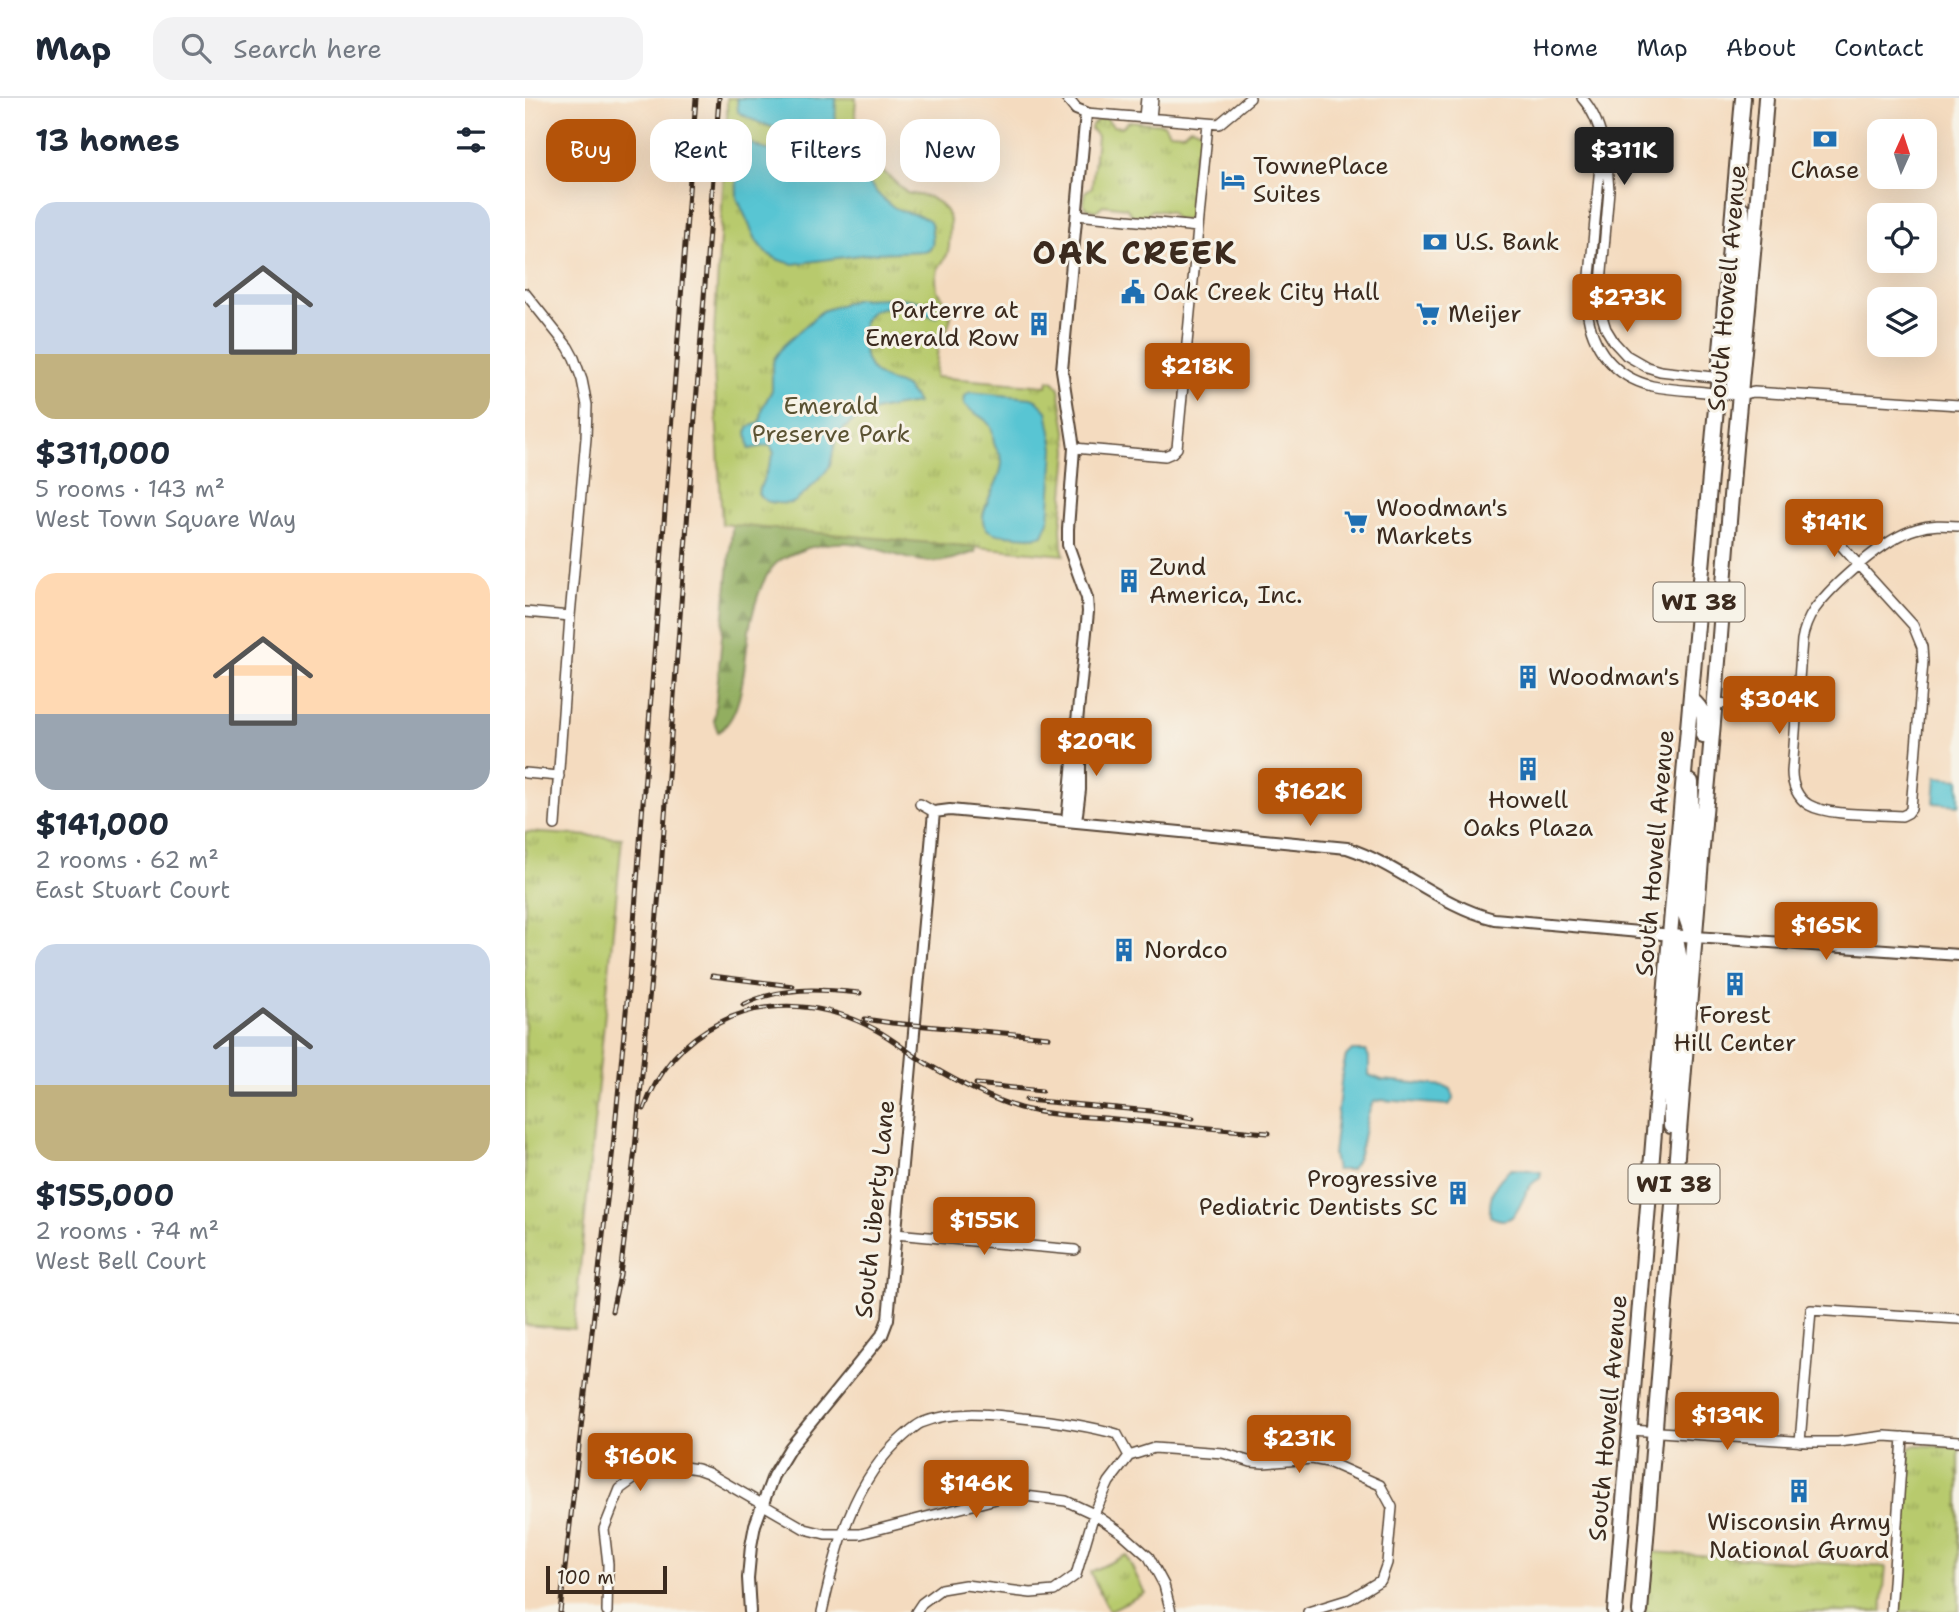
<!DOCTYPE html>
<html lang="en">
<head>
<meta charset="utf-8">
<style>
	:root { --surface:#fff; --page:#f2f2f3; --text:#1f2937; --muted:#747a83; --line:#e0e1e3; --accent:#b45309 }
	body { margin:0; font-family:"Shantell Sans",sans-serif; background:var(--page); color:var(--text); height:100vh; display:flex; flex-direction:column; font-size:26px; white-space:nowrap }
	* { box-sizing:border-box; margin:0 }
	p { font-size:23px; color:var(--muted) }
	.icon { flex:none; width:38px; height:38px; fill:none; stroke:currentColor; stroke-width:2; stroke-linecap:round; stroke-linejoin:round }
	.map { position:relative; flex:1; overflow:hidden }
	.sheet { display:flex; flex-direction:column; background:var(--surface); width:525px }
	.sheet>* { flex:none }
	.hud { position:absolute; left:21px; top:21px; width:665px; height:63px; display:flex; gap:14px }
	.needle { width:46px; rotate:3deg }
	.controls { position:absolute; left:1342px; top:21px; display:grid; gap:14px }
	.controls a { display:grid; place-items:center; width:70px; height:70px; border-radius:14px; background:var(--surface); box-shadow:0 7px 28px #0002; font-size:35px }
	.scale { position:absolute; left:21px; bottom:18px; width:121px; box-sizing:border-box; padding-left:7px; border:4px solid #3b2a1e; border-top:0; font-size:19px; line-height:24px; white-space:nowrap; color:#3b2a1e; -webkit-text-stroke:5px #f7f3e8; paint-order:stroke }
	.price { position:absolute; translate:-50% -60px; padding:0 16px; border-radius:7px; background:var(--accent); color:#fff; font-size:23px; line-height:46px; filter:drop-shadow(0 2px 4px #0008) }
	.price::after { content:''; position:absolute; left:50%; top:42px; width:21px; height:16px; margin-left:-10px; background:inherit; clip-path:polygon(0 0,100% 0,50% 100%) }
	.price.current { background:#222; color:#fff }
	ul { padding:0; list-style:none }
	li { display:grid; align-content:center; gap:14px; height:371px; padding:0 35px }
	li span { display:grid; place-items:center; height:217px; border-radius:21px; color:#555 }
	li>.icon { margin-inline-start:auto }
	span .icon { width:126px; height:126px; fill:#fffc; stroke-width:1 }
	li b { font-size:30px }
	h2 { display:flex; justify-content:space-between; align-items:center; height:84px; padding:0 35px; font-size:30px }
	.chip { padding:0 24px; border-radius:21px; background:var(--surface); box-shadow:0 7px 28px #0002; font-size:24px; line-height:63px }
	.chip.current { background:var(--accent); color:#fff }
	header { display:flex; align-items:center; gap:42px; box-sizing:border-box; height:98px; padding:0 35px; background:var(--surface); border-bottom:2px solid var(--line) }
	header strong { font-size:33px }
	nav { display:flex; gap:38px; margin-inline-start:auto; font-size:24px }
	.search { width:490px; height:63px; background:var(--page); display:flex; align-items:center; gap:18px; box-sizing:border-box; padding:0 24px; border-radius:21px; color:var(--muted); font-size:26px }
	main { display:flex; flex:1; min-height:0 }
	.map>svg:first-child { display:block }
</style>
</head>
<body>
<header>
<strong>Map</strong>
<div class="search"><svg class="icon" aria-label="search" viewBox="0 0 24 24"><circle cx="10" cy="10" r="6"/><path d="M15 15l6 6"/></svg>Search here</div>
<nav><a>Home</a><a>Map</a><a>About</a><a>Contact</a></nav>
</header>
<main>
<section class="sheet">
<h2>13 homes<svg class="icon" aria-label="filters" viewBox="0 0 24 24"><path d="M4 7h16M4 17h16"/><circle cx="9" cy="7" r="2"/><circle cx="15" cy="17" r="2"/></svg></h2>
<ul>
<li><span style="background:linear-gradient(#c9d6e8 70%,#c2b280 0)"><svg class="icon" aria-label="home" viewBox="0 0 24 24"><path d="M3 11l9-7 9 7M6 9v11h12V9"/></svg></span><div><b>$311,000</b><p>5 rooms · 143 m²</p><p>West Town Square Way</p></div></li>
<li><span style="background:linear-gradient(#ffd9b3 65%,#9aa5b1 0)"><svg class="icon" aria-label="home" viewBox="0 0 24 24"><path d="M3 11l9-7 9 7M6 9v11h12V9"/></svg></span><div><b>$141,000</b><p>2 rooms · 62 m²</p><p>East Stuart Court</p></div></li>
<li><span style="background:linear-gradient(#c9d6e8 65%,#c2b280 0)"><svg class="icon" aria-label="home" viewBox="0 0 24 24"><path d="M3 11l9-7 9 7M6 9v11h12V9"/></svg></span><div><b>$155,000</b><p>2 rooms · 74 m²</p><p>West Bell Court</p></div></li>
</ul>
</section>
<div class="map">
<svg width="1434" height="1514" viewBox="0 0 1434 1514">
	<defs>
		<pattern id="forest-firs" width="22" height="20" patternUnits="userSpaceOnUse" patternTransform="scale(1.75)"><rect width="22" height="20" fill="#92ae60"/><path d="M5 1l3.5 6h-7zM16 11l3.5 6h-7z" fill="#788e4f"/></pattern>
		<pattern id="park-tufts" width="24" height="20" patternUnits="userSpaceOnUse" patternTransform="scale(1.75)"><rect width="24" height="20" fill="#b8ca6d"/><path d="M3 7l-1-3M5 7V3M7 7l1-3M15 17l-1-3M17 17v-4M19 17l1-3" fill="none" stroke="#97a459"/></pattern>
	</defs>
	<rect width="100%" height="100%" fill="#f7f3e8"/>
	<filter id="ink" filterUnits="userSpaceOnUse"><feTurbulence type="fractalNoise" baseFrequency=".0143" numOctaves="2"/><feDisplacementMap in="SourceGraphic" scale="14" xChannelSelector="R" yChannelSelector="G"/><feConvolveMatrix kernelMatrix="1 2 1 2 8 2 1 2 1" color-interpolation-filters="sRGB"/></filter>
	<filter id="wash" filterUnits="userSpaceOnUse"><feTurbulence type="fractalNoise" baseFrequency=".00686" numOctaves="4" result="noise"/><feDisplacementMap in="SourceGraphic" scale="28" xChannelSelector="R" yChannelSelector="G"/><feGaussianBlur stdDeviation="1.57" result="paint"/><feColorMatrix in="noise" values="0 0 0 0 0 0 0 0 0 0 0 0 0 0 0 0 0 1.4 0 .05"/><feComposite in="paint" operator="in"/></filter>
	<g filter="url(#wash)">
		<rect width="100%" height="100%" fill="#f4dbbf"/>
		<path fill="url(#forest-firs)" stroke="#666c3f" stroke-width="2" d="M210,400L454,440L450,454C437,458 423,464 409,464C382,464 356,450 331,446C314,443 299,446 283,450C274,453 262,457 254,463C239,474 231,502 227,519C218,550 223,616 193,634L189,623Z"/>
		<path fill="url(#park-tufts)" stroke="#7a7a46" stroke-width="2" d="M202,0H331L330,14L335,37L358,73L382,95L404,99L414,105L421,113L425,122L424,149L422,157L413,171L411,182L412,192L423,207L426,219L422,232L413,248L410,279L522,288L523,282L529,284L534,290L542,339L543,353L536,430L537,449L539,457L197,426L188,252L202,26Z
			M574,21H582L588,28L597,29L604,23L639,26L644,34L658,35L665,29L670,30L676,33V48L669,54L664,105L670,112L666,120L660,122L651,121L645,114L627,112L620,118L607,117L601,110L578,107L571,113L561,110L559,106L560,94L567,89L572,38L566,31L567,27Z
			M0,734L97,740L49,1231L0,1227Z
			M1392,1347L1434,1350V1514H1372L1384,1353L1386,1349Z
			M1125,1454L1361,1469L1357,1514H1120Z
			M601,1457L620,1495L584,1513L565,1474Z"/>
		<path fill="#59c5d3" stroke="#4a7878" stroke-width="2" d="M212,0H311L310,32L309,36L304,37C271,35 242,32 213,14Z
			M216,41L238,51L261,57L280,59L303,58L330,65C342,82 356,106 377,113C386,116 395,117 404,122L406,125C406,134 411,147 403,153L350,155L268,166L254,162L241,155L232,144L212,100L211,61Z
			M362,200C377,200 402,201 413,213L412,219C404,218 398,215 391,213C365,207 334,204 338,241C339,255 339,264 350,275C367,291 377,276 392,305C370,308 339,312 322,328C306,343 310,351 305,367C303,373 274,403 267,405C263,406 256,405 251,405C243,404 238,403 233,395L249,355L245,347L224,351L222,333L223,329L235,325L238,309L247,292V269L249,261L258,248L297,213L332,201Z
			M445,294L506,300L511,302L522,313L529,350L524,423L518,437C507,441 493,438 480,437C431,433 479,388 477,362C476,356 472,353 470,348C467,342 469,337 467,332C463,319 447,316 439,306L440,298Z
			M1411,679L1434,681V707L1409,705Z
			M826,953H841L844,959V977L857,982L920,988L926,991L929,1000L924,1007L857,1002L848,1004C837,1025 840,1057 825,1072H811L808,1057L817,975L821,958Z
			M986,1071L1004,1072L1016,1074L1015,1080C1012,1082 1008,1084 1006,1087C994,1102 993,1133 965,1118C964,1097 969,1084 986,1071Z"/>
	</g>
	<g filter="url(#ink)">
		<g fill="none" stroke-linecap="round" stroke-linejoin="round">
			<g stroke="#574536" stroke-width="12">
				<path id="minor" d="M1057,0C1078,23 1082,62 1084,92L1074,209L1081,231L1089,244L1101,257L1122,269L1135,273L1196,280
					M561,15L694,26L725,0
					M619,19L621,0
					M626,20L628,0
					M1077,45L1062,211C1066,249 1089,279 1127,288C1141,291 1156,292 1170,293C1190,295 1209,299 1229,294L1434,307
					M552,117L673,129
					M0,195L43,249L49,260L57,282L62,307L61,340L45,518L30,727
					M549,350L640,358L647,355L652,350L683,26
					M1305,435L1339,473L1388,527L1397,549L1398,564L1386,711L1383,715L1377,718C1353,716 1303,718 1284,707C1272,700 1267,686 1267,674L1277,542C1279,531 1283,521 1289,512C1308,486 1360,440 1391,431C1406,426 1419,427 1434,428
					M0,514L45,518
					M1191,605L1270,611
					M0,675L34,678
					M395,706L409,714
					M370,1136L550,1152
					M1106,1332L1283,1344H1313L1360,1338L1434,1343
					M1275,1344L1286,1212L1434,1221
					M82,1514L83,1466L79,1431L95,1391L124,1370L147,1367L172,1371L183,1375L280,1431L300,1436H335L475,1400L500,1398L541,1403L569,1416L597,1435L624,1459L639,1487L646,1514
					M297,1514C311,1451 328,1381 379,1338C385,1333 390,1328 396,1325C429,1312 463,1316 497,1320C529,1323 561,1327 592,1336L604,1358
					M391,1514L397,1505L416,1491L440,1487L506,1495L529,1493L551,1477L569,1416L584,1384L604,1358L629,1350L698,1355L726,1364L738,1365L787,1361L803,1364L855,1387L867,1409L862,1465L856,1482L825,1501L783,1514
					M1366,1514L1378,1339"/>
			</g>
			<g stroke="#574536" stroke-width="14">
				<path id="tertiary" d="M542,0L551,11L561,15L537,272L549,350L543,431V447L562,500L563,514L542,723
					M551,724L555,692V656
					M225,1514L223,1480L226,1448L230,1427L248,1378L265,1350L357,1237L363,1221L409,714L425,712L822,750C874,767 916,808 969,821L1170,839L1434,857"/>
			</g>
			<g stroke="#574536" stroke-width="18">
				<path id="primary" d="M1209,290L1208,268L1217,161V111
					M1166,601C1180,613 1180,619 1178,637
					M1166,684L1167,741L1160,816L1165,831L1170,839
					M1145,837L1152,845L1155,863L1145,972L1146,1028
					M1090,1514L1145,837L1218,0
					M1115,1514L1179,725C1192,593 1200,461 1212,328C1222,219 1233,110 1241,0"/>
			</g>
			<use href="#minor" stroke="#fff" stroke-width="9"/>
			<use href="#tertiary" stroke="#fff" stroke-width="10"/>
			<use href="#primary" stroke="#fff" stroke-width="14"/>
			<g stroke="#3b2a1e" stroke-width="5">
				<path id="rail" d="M187,878L268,888
					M218,907C256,888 294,891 335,895
					M340,921L367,925L524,939
					M451,986L517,993
					M501,1002L626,1013L668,1020
					M119,1011C133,973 158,943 194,925C243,899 303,905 351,932C370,942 386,957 404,967C431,983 465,1001 495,1010C526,1018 559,1018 590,1021C641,1026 692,1031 744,1035
					M87,1213L95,1177L110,1051L135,784L194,0
					M35,1514L88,1050L107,851L171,0"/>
			</g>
			<use href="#rail" stroke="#f7f3e8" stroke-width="2.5" stroke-dasharray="8" stroke-linecap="butt"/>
		</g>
	</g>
	<defs>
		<g id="bank-bare" transform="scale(1.89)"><path d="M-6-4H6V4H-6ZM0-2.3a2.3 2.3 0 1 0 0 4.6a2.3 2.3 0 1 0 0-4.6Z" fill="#1f6fb2" stroke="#f7f3e8" stroke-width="2.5" paint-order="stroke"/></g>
		<g id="hotel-bare" transform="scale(1.89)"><path d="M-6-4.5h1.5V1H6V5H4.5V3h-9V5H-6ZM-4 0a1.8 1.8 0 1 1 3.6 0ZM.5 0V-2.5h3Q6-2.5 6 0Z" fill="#1f6fb2" stroke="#f7f3e8" stroke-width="2.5" paint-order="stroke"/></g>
		<g id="civic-bare" transform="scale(1.89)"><path d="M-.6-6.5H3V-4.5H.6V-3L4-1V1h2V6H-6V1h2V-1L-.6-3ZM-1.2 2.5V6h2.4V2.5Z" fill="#1f6fb2" stroke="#f7f3e8" stroke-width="2.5" paint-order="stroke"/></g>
		<g id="supermarket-bare" transform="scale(1.89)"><path d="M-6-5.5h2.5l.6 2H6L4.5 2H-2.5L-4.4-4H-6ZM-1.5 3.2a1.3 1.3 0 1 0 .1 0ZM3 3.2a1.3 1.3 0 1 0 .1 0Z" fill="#1f6fb2" stroke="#f7f3e8" stroke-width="2.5" paint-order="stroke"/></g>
		<g id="building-bare" transform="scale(1.89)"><path d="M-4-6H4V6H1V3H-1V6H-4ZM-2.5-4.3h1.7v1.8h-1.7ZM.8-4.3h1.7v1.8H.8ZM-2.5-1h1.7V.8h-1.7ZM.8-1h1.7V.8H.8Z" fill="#1f6fb2" stroke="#f7f3e8" stroke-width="2.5" paint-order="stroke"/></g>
	</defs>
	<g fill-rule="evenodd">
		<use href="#bank-bare" x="1300" y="41"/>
		<use href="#hotel-bare" x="708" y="82"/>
		<use href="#bank-bare" x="910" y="144"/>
		<use href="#civic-bare" x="608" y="194"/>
		<use href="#supermarket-bare" x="903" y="216"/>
		<use href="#building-bare" x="514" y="226"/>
		<use href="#supermarket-bare" x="831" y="424"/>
		<use href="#building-bare" x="604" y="483"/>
		<use href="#building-bare" x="1003" y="579"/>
		<use href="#building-bare" x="1003" y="671"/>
		<use href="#building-bare" x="599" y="852"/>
		<use href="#building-bare" x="1210" y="886"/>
		<use href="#building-bare" x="933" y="1095"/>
		<use href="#building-bare" x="1274" y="1393"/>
	</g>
	<g text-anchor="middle" stroke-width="6" stroke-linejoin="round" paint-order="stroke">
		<g fill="#f7f3e8" stroke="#73665b" stroke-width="2">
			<rect x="1128.5" y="484.5" width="91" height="39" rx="5"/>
			<rect x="1103.5" y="1066.5" width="91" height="39" rx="5"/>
		</g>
		<g font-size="23" font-weight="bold" fill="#3b2a1e">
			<text x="1174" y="512">WI 38</text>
			<text x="1149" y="1094">WI 38</text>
		</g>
		<g font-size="24" fill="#3b2a1e" stroke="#f7f3e8" text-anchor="start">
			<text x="728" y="76">TownePlace<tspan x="728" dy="28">Suites</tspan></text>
			<text x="1300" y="80" text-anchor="middle">Chase</text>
			<text x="930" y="152">U.S. Bank</text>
			<text x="628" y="202">Oak Creek City Hall</text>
			<text x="494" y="220" text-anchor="end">Parterre at<tspan x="494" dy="28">Emerald Row</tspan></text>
			<text x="923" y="224">Meijer</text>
			<text x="851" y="418">Woodman's<tspan x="851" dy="28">Markets</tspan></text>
			<text x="624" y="477">Zund<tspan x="624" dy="28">America, Inc.</tspan></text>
			<text x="1023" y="587">Woodman's</text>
			<text x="1003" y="710" text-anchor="middle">Howell<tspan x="1003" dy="28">Oaks Plaza</tspan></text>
			<text x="619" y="860">Nordco</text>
			<text x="1210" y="925" text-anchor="middle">Forest<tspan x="1210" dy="28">Hill Center</tspan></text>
			<text x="913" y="1089" text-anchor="end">Progressive<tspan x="913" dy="28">Pediatric Dentists SC</tspan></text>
			<text x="1274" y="1432" text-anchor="middle">Wisconsin Army<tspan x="1274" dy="28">National Guard</tspan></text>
		</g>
		<g font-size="24" fill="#3b2a1e" stroke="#f7f3e8">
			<text transform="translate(1202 190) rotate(-85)" y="8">South Howell Avenue</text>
			<text transform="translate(1130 755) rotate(-85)" y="8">South Howell Avenue</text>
			<text transform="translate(350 1111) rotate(-84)" y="8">South Liberty Lane</text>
			<text transform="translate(1083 1320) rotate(-85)" y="8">South Howell Avenue</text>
		</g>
		<g font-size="24" fill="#5a5232" stroke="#f7f3e8">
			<text x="306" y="316">Emerald<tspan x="306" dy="28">Preserve Park</tspan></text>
		</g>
		<g font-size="32" font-weight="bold" letter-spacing="2" fill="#3b2a1e" stroke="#f7f3e8">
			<text x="610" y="166">OAK CREEK</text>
		</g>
	</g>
</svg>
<div class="controls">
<a><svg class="needle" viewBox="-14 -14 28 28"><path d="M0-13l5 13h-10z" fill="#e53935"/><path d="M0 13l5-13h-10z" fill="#747a83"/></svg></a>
<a><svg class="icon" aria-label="locate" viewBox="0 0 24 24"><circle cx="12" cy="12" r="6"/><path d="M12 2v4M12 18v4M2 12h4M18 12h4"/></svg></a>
<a><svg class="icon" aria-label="layers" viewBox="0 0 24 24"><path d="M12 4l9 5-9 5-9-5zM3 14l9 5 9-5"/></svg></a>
</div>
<div class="scale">100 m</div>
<b class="price current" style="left:1099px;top:89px">$311K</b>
<b class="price" style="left:1102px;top:236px">$273K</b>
<b class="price" style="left:672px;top:305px">$218K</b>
<b class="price" style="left:1309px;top:461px">$141K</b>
<b class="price" style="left:1254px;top:638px">$304K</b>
<b class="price" style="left:571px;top:680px">$209K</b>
<b class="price" style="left:785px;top:730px">$162K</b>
<b class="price" style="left:1301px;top:864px">$165K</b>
<b class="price" style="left:459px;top:1159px">$155K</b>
<b class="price" style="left:1202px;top:1354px">$139K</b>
<b class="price" style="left:774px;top:1377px">$231K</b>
<b class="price" style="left:115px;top:1395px">$160K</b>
<b class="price" style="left:451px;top:1422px">$146K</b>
<div class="hud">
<a class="chip current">Buy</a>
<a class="chip">Rent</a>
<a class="chip">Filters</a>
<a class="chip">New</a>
</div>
</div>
</main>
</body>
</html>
